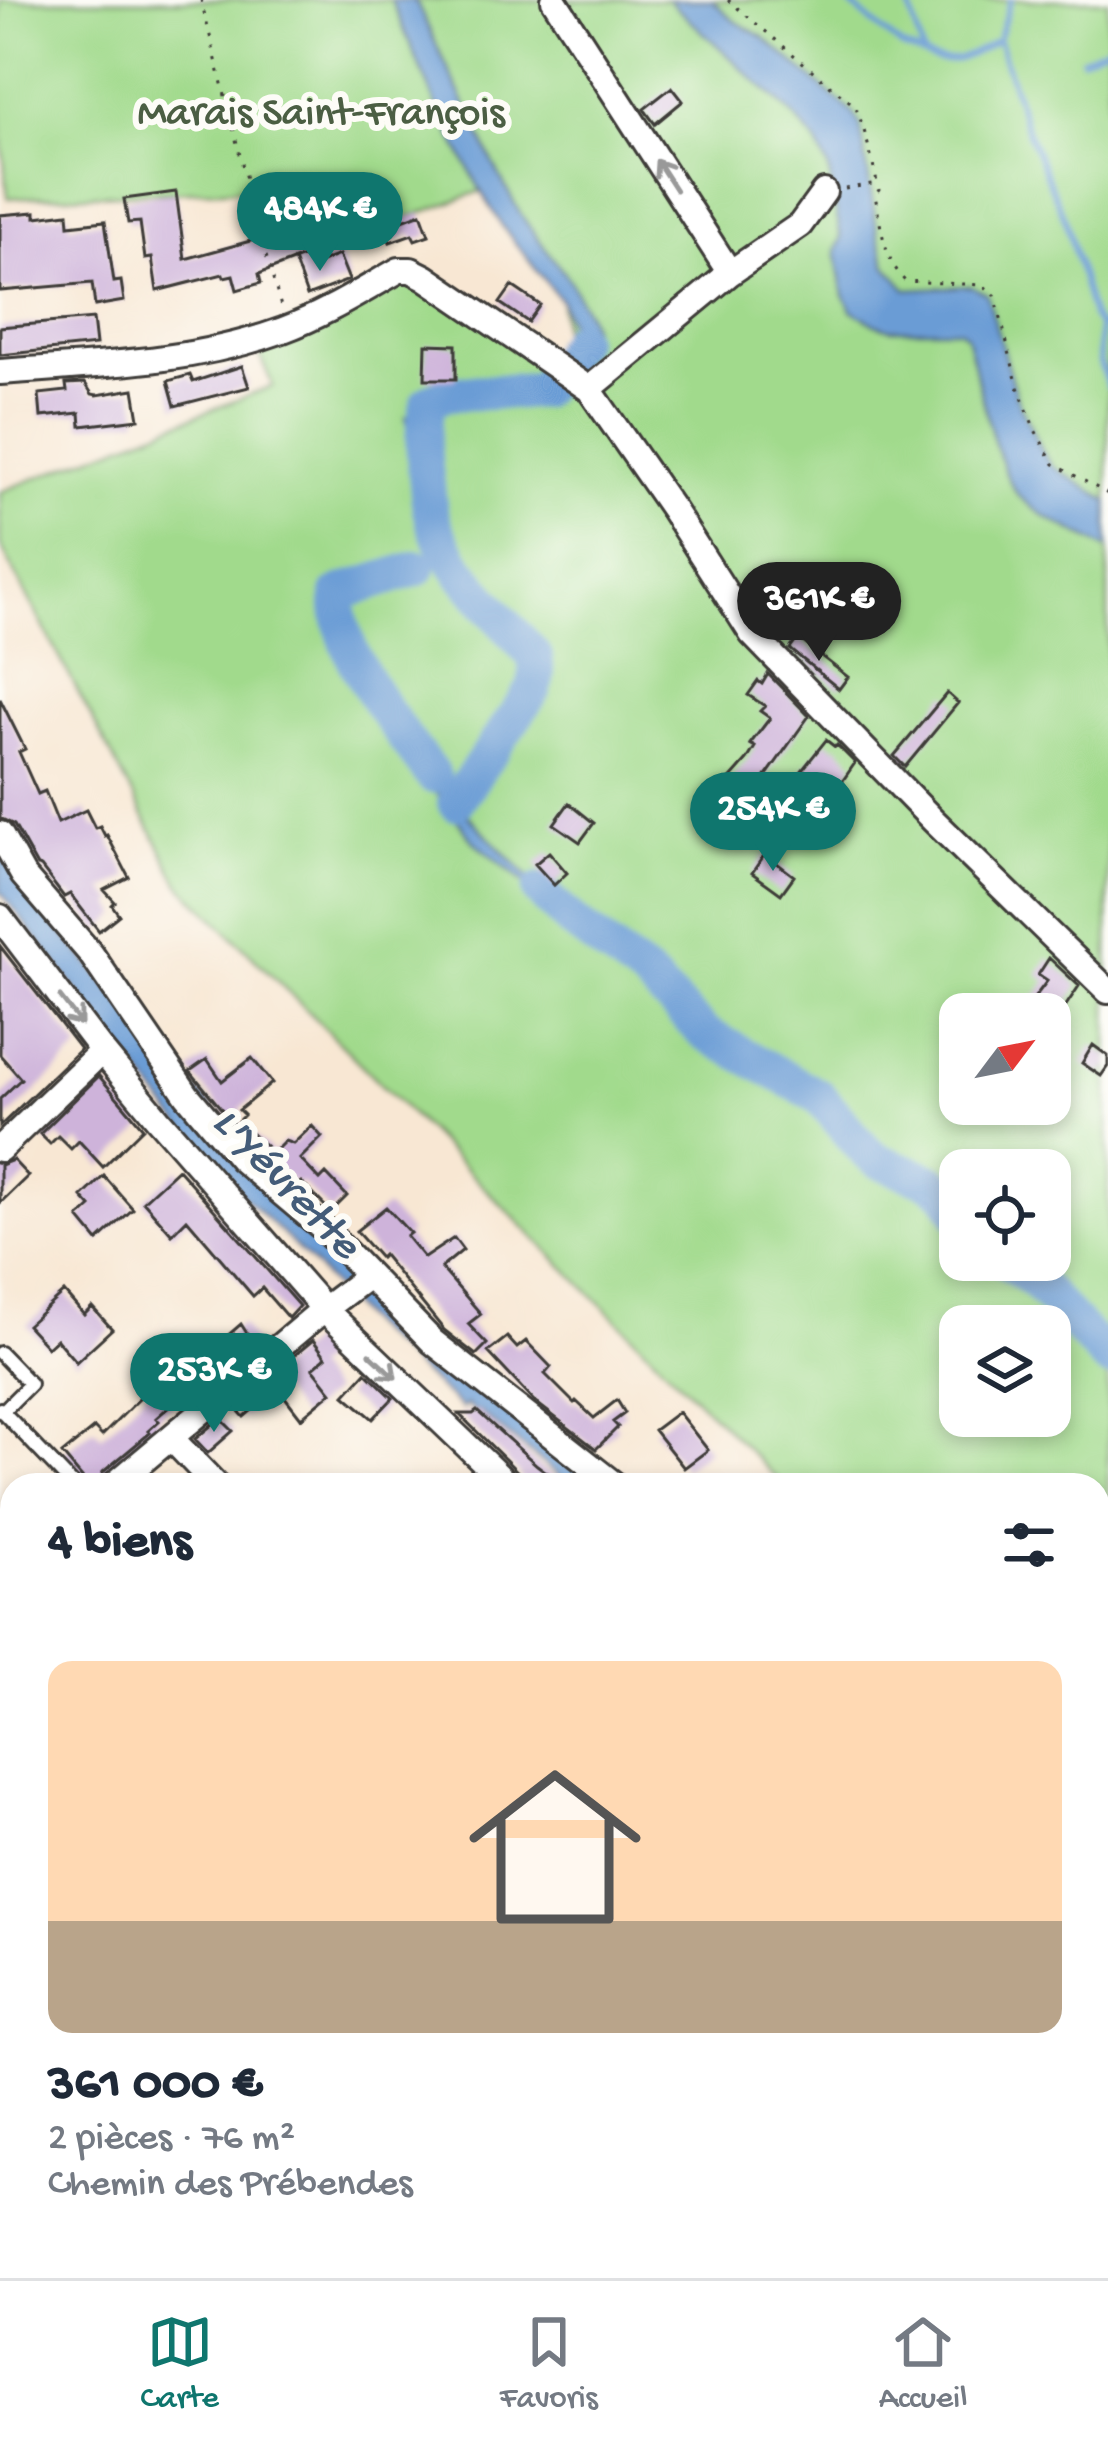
<!DOCTYPE html>
<html lang="fr">
<head>
<meta charset="utf-8">
<style>
	:root { --surface:#fff; --page:#f2f2f3; --text:#1f2937; --muted:#747a83; --line:#e0e1e3; --accent:#0f766e }
	body { margin:0; font-family:"Gochi Hand",sans-serif; background:var(--page); color:var(--text); height:100vh; display:flex; flex-direction:column; font-size:45px; white-space:nowrap }
	* { box-sizing:border-box; margin:0 }
	p { font-size:39px; color:var(--muted) }
	.icon { flex:none; width:66px; height:66px; fill:none; stroke:currentColor; stroke-width:2; stroke-linecap:round; stroke-linejoin:round }
	.map { position:relative; flex:1; overflow:hidden }
	.side { position:absolute; left:0px; top:1473px; width:1110px; height:807px; display:flex; flex-direction:column; background:var(--surface); border-radius:36px 36px 0 0; box-shadow:0 6px 18px #0003 }
	.side>* { flex:none }
	.needle { width:78px; rotate:58deg }
	.fabs { position:absolute; left:939px; top:993px; display:grid; gap:24px }
	.fabs a { display:grid; place-items:center; width:132px; height:132px; border-radius:24px; background:var(--surface); box-shadow:0 6px 18px #0003; font-size:60px }
	.price { position:absolute; translate:-50% -102px; padding:0 27px; border-radius:42px; background:var(--accent); color:#fff; font-size:39px; line-height:78px; filter:drop-shadow(0 3px 6px #0008) }
	.price::after { content:''; position:absolute; left:50%; top:72px; width:36px; height:27px; margin-left:-18px; background:inherit; clip-path:polygon(0 0,100% 0,50% 100%) }
	.price.current { background:#222; color:#fff }
	ul { padding:0; list-style:none }
	li { display:grid; align-content:center; gap:24px; height:636px; padding:0 48px }
	li+li { border-top:3px solid var(--line) }
	li span { display:grid; place-items:center; height:372px; border-radius:24px; color:#555 }
	li>.icon { margin-inline-start:auto }
	span .icon { width:216px; height:216px; fill:#fffc; stroke-width:1 }
	li b { font-size:51px }
	h2 { display:flex; justify-content:space-between; align-items:center; height:144px; padding:0 48px; font-size:51px }
	.tabs { display:flex; justify-content:space-around; align-items:center; height:168px; border-top:3px solid var(--line); background:var(--surface); font-size:33px; color:var(--muted) }
	.tabs a { display:grid; justify-items:center; gap:6px }
	.tabs .current { color:var(--accent) }
	.map>svg:first-child { display:block }
</style>
</head>
<body>
<div class="map">
<svg width="1108" height="2278" viewBox="0 0 1108 2278">
	<rect width="100%" height="100%" fill="#fdfcf7"/>
	<filter id="ink" filterUnits="userSpaceOnUse"><feTurbulence type="fractalNoise" baseFrequency=".00833" numOctaves="2"/><feDisplacementMap in="SourceGraphic" scale="24" xChannelSelector="R" yChannelSelector="G"/><feConvolveMatrix kernelMatrix="1 2 1 2 8 2 1 2 1" color-interpolation-filters="sRGB"/></filter>
	<filter id="wash" filterUnits="userSpaceOnUse"><feTurbulence type="fractalNoise" baseFrequency=".004" numOctaves="4" result="noise"/><feDisplacementMap in="SourceGraphic" scale="48" xChannelSelector="R" yChannelSelector="G"/><feGaussianBlur stdDeviation="2.7" result="paint"/><feColorMatrix in="noise" values="0 0 0 0 0 0 0 0 0 0 0 0 0 0 0 0 0 1.4 0 .05"/><feComposite in="paint" operator="in"/></filter>
	<g filter="url(#wash)">
		<rect width="100%" height="100%" fill="#f8e7d3"/>
		<path fill="#a1da8c" stroke="#5e7b54" stroke-width="3" fill-rule="evenodd" d="M0,0H1108V1862L1103,1856L1098,1858V1485H780L781,1483L180,884L0,545V492L273,386L253,340L346,300L425,277L553,363L562,350L561,301L502,226L481,191L321,250L308,218L260,235L248,189L8,198L0,121ZM960,1014H1050V1104H960ZM960,1170H1050V1260H960ZM960,1326H1050V1416H960Z
			M0,1968L12,1979V2132L0,2122Z
			M172,2268H318L329,2278H183Z"/>
		<path fill="#6b9cd5" stroke="#445c78" stroke-width="3" d="M391,0H415L499,175L522,217L570,281L588,316L591,327L580,356L569,374L553,364L569,341L571,331L561,301L502,226L481,191L441,115Z
			M668,0H712L735,21L763,37L854,114L860,124L878,236L887,266L907,289L971,286L987,294L1016,396L1041,450L1052,466L1108,501V549C1079,532 1044,521 1019,496C997,473 976,370 966,335L959,329H891L875,324L852,310L844,296L836,251L841,238L828,167L816,142L793,115Z
			M406,417H421L429,512L448,556L336,594L345,639L371,696L451,798L584,934L649,978L712,1040L815,1091L870,1157L941,1187L960,1214V1232L940,1198L912,1185L876,1175L862,1165L819,1110L805,1098L723,1057L694,1038L652,996L612,961L581,942L523,882L472,840L373,707L345,653L329,596L331,588L435,557L417,481Z
			M0,852L17,879L384,1309L600,1485H570L478,1411L475,1413L466,1405L462,1409L369,1327L311,1262L236,1189L174,1117L0,891Z
			M988,1260H1006L1041,1286L1108,1361V1376L1030,1293Z"/>
		<g fill="none" stroke-linecap="round" stroke-linejoin="round">
			<path stroke="#6b9cd5" stroke-width="6" d="M845,0L902,47L924,56
				M908,0L924,56C950,70 974,53 998,40
				M1011,0L998,40L1027,131L1065,219L1092,317L1099,327L1108,325
				M1082,58L1108,46
				M1099,327V360L1108,387"/>
			<path stroke="#6b9cd5" stroke-width="36" d="M418,568L343,592L339,594C333,650 401,734 433,776
				M455,803L534,689L537,674L535,657C502,618 443,563 431,514C428,502 428,489 426,476C423,451 421,427 429,402L447,393L539,391L556,371L577,339
				M540,891L572,922L649,979L704,1033L820,1097L866,1152L877,1160L933,1182L948,1194L960,1214
				M1005,1260L1036,1283L1108,1359"/>
		</g>
		<g id="blocks">
			<path fill="#ceb3da" d="M672,87L683,101L655,124L644,109Z
				M176,192L185,259L294,229L303,257L259,274L261,283L237,290L233,275L224,277L223,274L157,291L152,258L145,259L140,222L128,223L124,199Z
				M36,212V217L68,213L69,225L105,221L114,282L121,281L124,301L95,306L92,283L0,291V215Z
				M421,213L429,235L415,240L412,234L390,242L384,227Z
				M312,254L316,264L339,255L349,280L307,296L294,260Z
				M512,286L540,305L528,322L500,303Z
				M93,319L96,345L0,355V327Z
				M426,344L456,345V379H425Z
				M242,366L249,387L175,406L168,381L190,375L193,382Z
				M85,383L92,394L97,395L134,389L139,419L81,426L80,413L41,417L39,394L67,391L66,384Z
				M798,638L848,677L839,689L790,649Z
				M768,674L809,716L752,796L731,778L747,760L755,747L750,744L770,718L760,711L765,706L748,695L758,681L762,684Z
				M947,693L958,703L905,767L894,756Z
				M0,699L25,749L19,752L38,794L45,791L58,823L86,810L95,828L100,826L105,836L107,835L129,877L104,890L115,902L112,905L119,915L99,931L70,894L64,897L41,867L37,866L14,825L0,818Z
				M826,740L835,747L837,745L855,763L839,786L828,776L788,834L776,826L780,819L769,812Z
				M569,803L594,823L580,842L554,824Z
				M549,852L567,873L554,885L535,864Z
				M765,854L794,876L781,894L752,873Z
				M0,946L80,1049L0,1126V1099L21,1079L0,1055Z
				M1049,958L1079,986L1063,1010L1051,1002L1043,1014H1022L1047,981L1038,975Z
				M1093,1045L1108,1056V1066L1101,1076L1082,1063Z
				M252,1058L272,1083L239,1110L244,1115L238,1121L273,1153L285,1141L293,1144L312,1126L322,1137L300,1159L320,1180L326,1174L347,1196L331,1212L301,1182L297,1185L253,1147L190,1071L207,1059L222,1081Z
				M99,1076L143,1128L103,1167L79,1141L71,1149L58,1136L50,1144L40,1134Z
				M13,1160L28,1176L0,1203V1165Z
				M178,1169L299,1306L288,1318L262,1288L253,1296L187,1219L172,1234L143,1201Z
				M104,1176L133,1209L98,1241L79,1218L91,1207L82,1197Z
				M386,1207L410,1233L406,1236L424,1258L454,1238L463,1250L441,1268L481,1314L468,1324L487,1344L476,1355L444,1330L383,1255L380,1258L356,1231Z
				M64,1292L84,1315L92,1307L112,1329L76,1362L56,1339L47,1347L27,1325Z
				M241,1324L255,1346L213,1381L197,1362Z
				M507,1337L517,1348L526,1341L551,1367L545,1374L574,1403L576,1401L594,1418L617,1400L625,1413L613,1422L618,1427L596,1449L534,1401L488,1352Z
				M313,1340L326,1357L313,1368L332,1392L301,1418L278,1388L244,1417L234,1406Z
				M366,1372L393,1398L373,1419L345,1395Z
				M163,1375L179,1393V1398L156,1418L159,1421L148,1431L150,1433L103,1472L98,1483L88,1485L62,1454L94,1428L102,1436Z
				M477,1411L537,1465L564,1485H524L519,1473L459,1414H473Z
				M678,1412L708,1450L684,1468L654,1430Z
				M220,1418L233,1431L208,1453L195,1439Z"/>
		</g>
	</g>
	<g filter="url(#ink)">
		<use href="#blocks" fill-opacity="0" stroke="#3d3a37" stroke-width="3"/>
		<g fill="none" stroke-linecap="round" stroke-linejoin="round">
			<g stroke="#3d3a37" stroke-width="18">
				<path id="lane" d="M0,1353L30,1384L2,1412
					M0,1409L73,1485"/>
			</g>
			<g stroke="#3d3a37" stroke-width="30">
				<path id="street" d="M554,0L730,273
					M0,372C95,365 193,363 283,330C324,315 362,291 399,270H411L425,277L589,389L673,510L752,634L933,820L1108,991
					M589,389L730,273L800,225L824,192
					M0,834L23,875L91,954L187,1095L241,1159L322,1227L433,1342L615,1485
					M0,917L102,1051L158,1119L324,1309L508,1485
					M0,1149L102,1051
					M171,1438L216,1485
					M114,1485L324,1309L368,1276
					M0,1579L12,1569
					M0,1886L12,1876
					M0,2176L12,2186
					M109,2268L121,2278
					M602,2268L609,2278
					M883,2268L892,2278
					M539,2278L554,2268
					M1044,2278L1057,2271"/>
			</g>
			<g stroke="#3d3a37" stroke-width="42">
				<path id="primary" d="M0,1937L12,1948
					M351,2268L361,2278"/>
			</g>
			<path stroke="#3d3a37" stroke-width="3" stroke-dasharray="3 9" stroke-linecap="butt" d="M201,0L260,235L282,310
				M728,0L855,106C867,133 872,163 879,190L875,195C881,226 883,257 905,281L983,285L995,295L1018,387L1035,430L1054,464L1108,494
				M845,189L877,183
				M1098,1988L1108,1997
				M0,2089L12,2088
				M0,2135L12,2146
				M155,2268L166,2278"/>
			<use href="#lane" stroke="#fff" stroke-width="12"/>
			<use href="#street" stroke="#fff" stroke-width="24"/>
			<use href="#primary" stroke="#f9bc8a" stroke-width="36"/>
		</g>
		<defs><path id="oneway-shaft" d="M-6 0H5M1.5-3L5.5 0L1.5 3" fill="none" stroke-width="1.6" stroke-linecap="round" stroke-linejoin="round" transform="scale(3)"/></defs>
		<g stroke="#999">
			<use href="#oneway-shaft" transform="translate(666 175) rotate(-123)"/>
			<use href="#oneway-shaft" transform="translate(71 1011) rotate(52)"/>
			<use href="#oneway-shaft" transform="translate(383 1366) rotate(43)"/>
		</g>
	</g>
	<g text-anchor="middle" stroke-width="12" stroke-linejoin="round" paint-order="stroke">
		<g font-size="42" fill="#4b5e43" stroke="#fdfcf7">
			<text x="321" y="123">Marais Saint-François</text>
		</g>
		<g font-size="45" font-style="italic" fill="#445c78" stroke="#fdfcf7">
			<text transform="translate(290 1180) rotate(46)" y="16">L'Yévrette</text>
		</g>
	</g>
</svg>
<div class="fabs">
<a><svg class="needle" viewBox="-14 -14 28 28"><path d="M0-13l5 13h-10z" fill="#e53935"/><path d="M0 13l5-13h-10z" fill="#747a83"/></svg></a>
<a><svg class="icon" aria-label="locate" viewBox="0 0 24 24"><circle cx="12" cy="12" r="6"/><path d="M12 2v4M12 18v4M2 12h4M18 12h4"/></svg></a>
<a><svg class="icon" aria-label="layers" viewBox="0 0 24 24"><path d="M12 4l9 5-9 5-9-5zM3 14l9 5 9-5"/></svg></a>
</div>
<b class="price" style="left:320px;top:274px">484K €</b>
<b class="price current" style="left:819px;top:664px">361K €</b>
<b class="price" style="left:773px;top:874px">254K €</b>
<b class="price" style="left:214px;top:1435px">253K €</b>
<section class="side">
<h2>4 biens<svg class="icon" aria-label="filters" viewBox="0 0 24 24"><path d="M4 7h16M4 17h16"/><circle cx="9" cy="7" r="2"/><circle cx="15" cy="17" r="2"/></svg></h2>
<ul>
<li><span style="background:linear-gradient(#ffd9b3 70%,#b9a48a 0)"><svg class="icon" aria-label="home" viewBox="0 0 24 24"><path d="M3 11l9-7 9 7M6 9v11h12V9"/></svg></span><div><b>361 000 €</b><p>2 pièces · 76 m²</p><p>Chemin des Prébendes</p></div></li>
</ul>
</section>
</div>
<nav class="tabs">
<a class="current"><svg class="icon" aria-label="map" viewBox="0 0 24 24"><path d="M3 6l6-2 6 2 6-2v14l-6 2-6-2-6 2zM9 4v14M15 6v14"/></svg>Carte</a>
<a><svg class="icon" aria-label="saved" viewBox="0 0 24 24"><path d="M7 4h10v16l-5-4-5 4z"/></svg>Favoris</a>
<a><svg class="icon" aria-label="home" viewBox="0 0 24 24"><path d="M3 11l9-7 9 7M6 9v11h12V9"/></svg>Accueil</a>
</nav>
</body>
</html>
